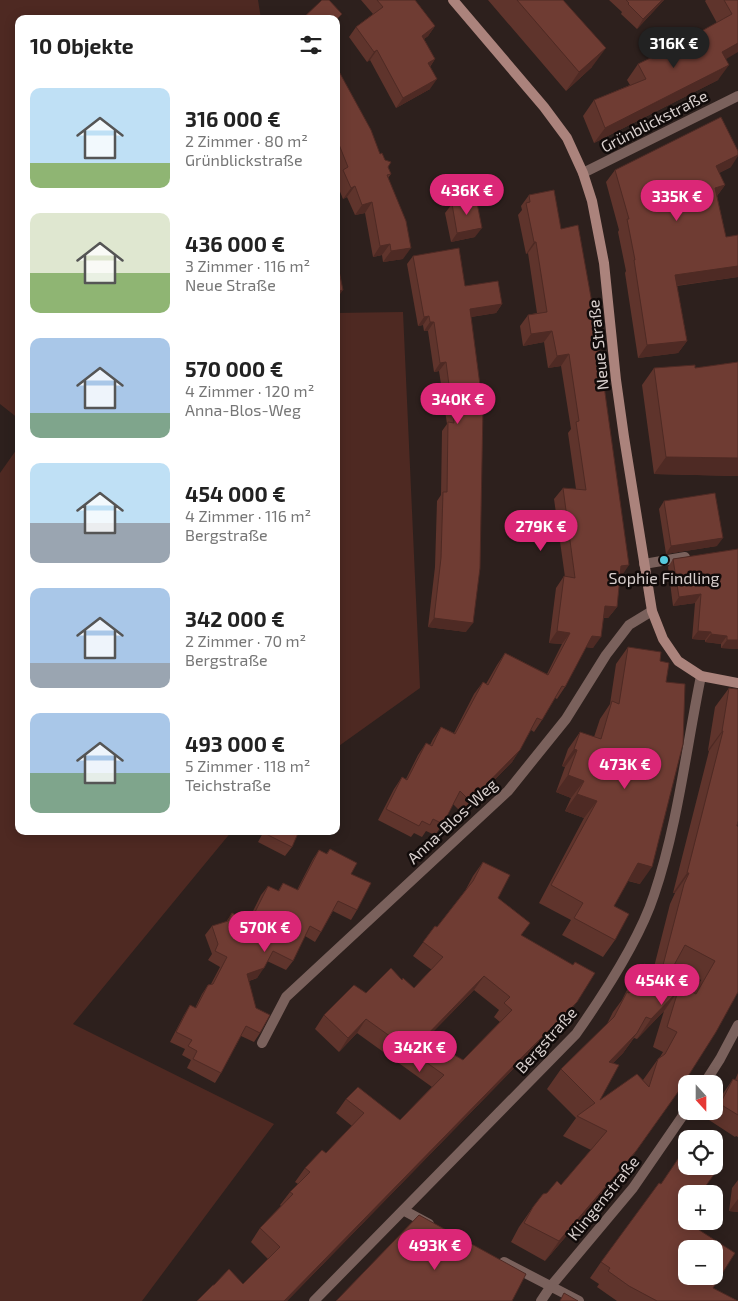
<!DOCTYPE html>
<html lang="de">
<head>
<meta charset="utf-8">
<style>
	:root { --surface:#fff; --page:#f6f6f6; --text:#222; --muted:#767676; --accent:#db2777 }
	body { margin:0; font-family:"Exo 2",sans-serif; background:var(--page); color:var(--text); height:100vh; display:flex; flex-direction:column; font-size:19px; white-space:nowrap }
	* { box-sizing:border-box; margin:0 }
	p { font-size:16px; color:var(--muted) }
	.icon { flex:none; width:28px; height:28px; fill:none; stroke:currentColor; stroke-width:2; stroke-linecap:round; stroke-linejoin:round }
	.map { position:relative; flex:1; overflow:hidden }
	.side { position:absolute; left:15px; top:15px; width:325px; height:820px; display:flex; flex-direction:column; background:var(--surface); border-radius:10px; box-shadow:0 2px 12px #0003 }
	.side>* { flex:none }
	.needle { width:32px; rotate:159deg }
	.fabs { position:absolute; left:678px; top:1075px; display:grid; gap:10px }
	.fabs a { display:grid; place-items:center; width:45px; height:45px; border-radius:10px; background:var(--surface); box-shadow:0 2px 12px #0003; font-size:25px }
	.price { position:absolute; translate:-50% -42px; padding:0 11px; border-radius:18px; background:var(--accent); color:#fff; font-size:16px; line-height:32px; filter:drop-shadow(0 1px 2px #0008) }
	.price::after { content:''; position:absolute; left:50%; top:30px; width:15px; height:11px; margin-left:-8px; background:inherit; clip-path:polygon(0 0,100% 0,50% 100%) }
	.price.active { background:#222; color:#fff }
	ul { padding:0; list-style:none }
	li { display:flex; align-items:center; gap:15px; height:125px; padding:0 15px }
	li span { display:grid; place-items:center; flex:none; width:140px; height:100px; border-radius:10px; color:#555 }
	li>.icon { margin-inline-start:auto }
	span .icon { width:60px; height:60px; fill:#fffc; stroke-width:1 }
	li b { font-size:21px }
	h2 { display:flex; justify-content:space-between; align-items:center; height:60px; padding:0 15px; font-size:21px }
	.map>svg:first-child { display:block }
</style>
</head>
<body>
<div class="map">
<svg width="738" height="1301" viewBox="0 0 738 1301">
	<rect width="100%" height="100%" fill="#2d201d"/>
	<path fill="#4e2922" d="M0,0H258L261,19H19V419L0,404Z
		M403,312L420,688L336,748V313Z
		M19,446V831H232L73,1024L274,1124L142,1301H0V473Z"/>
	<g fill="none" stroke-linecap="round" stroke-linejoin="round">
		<path stroke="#7a615c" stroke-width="10" d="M644,564L685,557"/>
		<path stroke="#7a615c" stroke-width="10" d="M583,173L738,96
			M262,1043L286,997L508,791L566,719L606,655L629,625L652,611
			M704,1084L720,1059L738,1025
			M403,1210L429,1224
			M504,1262L579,1301
			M314,1301L576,1034C604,994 639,941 654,895C678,824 686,749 701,676
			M541,1301L551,1286L633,1188L686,1111"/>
		<path stroke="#ab837c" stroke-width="10" d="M453,0L544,107L567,138L583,173L592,201L604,263L616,380L624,437L652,611L663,639L678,661L701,676L738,683"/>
	</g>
	<path fill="#5f342c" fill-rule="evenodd" d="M361,0H415L435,26L428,36L424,39L435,59L430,67V89L396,108L370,60L367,62L349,37L356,27L373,14Z
		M488,0H563L592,67L566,91Z
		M609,0H664L637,29L621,14L622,12Z
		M706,0H738L726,59L718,80L594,143L583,116L594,100L630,85L627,80L638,64L673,47L717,23L705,1Z
		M336,66L380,154L388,167L391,174L388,178L403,259L383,262L382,255L373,257L365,213L355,215L347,197L343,199L336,182V180L340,175L336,167Z
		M731,167L719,173L725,185L717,196L726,237L738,235V277L677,286L687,341L678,353L638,358L625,273L626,271L618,232L619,230L606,182L615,170Z
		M554,190L621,577H620L617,607L608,618H603L593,648L586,647L565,687L557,699L555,698L542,720L534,732L531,730L512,762L462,813L453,804L443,824L435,835L426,831L422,837L414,833L411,837L378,820L394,789L402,777L406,779L418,755L426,743L430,745L433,739L441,727L454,733L474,694L483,682L486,684L497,665L505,653L547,674L562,644L549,643L556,588L564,576L565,577L554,499L563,488L576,489L568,433L571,429L561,366L548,368L544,342L523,346L520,326L528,315L537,313L528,253L526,254L518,215L522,210L521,206L529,195Z
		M452,204L475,237L451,242L445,213Z
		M413,256L465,286L502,304L496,313L471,317L466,632L428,627L435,567L437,501L441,495L442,431L447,424L439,371L434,372L428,331H424L423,325L418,326L407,264Z
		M738,362V476L654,474L642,385L654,368H695Z
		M664,501L717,546L666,554L659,509Z
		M738,549V649L721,648V644L705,642V640L692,639L695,603L673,606L668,567L673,559Z
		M628,647L660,661L666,682L640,884L628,881L614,906L615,940L603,957L562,935L571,920L539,903L584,818L565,811L571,798L556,792L565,767L562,766L568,749L580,732L594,737L600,719L610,704L616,664Z
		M729,688L737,826L738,992L664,1111L622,1171L545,1261L511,1242L519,1227L533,1207L547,1193L561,1185L591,1150L563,1136L576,1118L547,1089L561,1069L607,1024L613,1012L622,1000L630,984L644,964L654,967L670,904L675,893H673L709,751L708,750L715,707ZM674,966L701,980L694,992L667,978ZM664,1011L653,1047L663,1052L660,1057L658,1059L643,1080L600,1100L613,1063L623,1053L634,1038L637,1039Z
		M264,831H299L292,847L285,856L258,842Z
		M330,849L351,874L357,910L351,920L333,911L321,932L315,942L305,936L293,961L286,970L267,961L257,978L249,981L260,1033L254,1042L241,1036L221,1073L215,1083L187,1068L191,1060L182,1055L185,1049L170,1042L184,1015L190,1005L195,1008L202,994L208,985L211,984L220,967L208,960L212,954L205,935L212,926L226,922L232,913L248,921L261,895L268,886L278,891L283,883L297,890L313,859L319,850L326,854Z
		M483,862L498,898L530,923L521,935L567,1016L518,1064L287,1301L214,1285L243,1284L268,1259L251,1242L260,1228L281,1206L280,1205L290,1192L298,1184L295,1182L305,1168L326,1153L352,1126L336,1113L346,1099L400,1120L432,1087L357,1033L339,1052L315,1029L324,1015L366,993L402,980L414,988L432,970L413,956L435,926L437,927L465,891L473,876ZM474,990L499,1010L494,1017L500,1022L463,1060L426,1039Z
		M738,1073V1137L736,1136L735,1137L709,1120L722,1095L733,1079L735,1080Z
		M738,1180V1212L729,1211L732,1188Z
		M682,1219L713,1288L738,1301H617L597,1287L599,1284L590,1278L601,1262Z"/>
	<path fill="#4e2a24" d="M662,0H664L637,29L643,19Z
		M435,26L428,36L415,46L422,36Z
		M738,43V52L711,68L722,52Z
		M606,48L592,67L566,91L579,72Z
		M377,50L370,60L367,62L374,52Z
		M435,59L428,69V63Z
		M729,65L718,80L594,143L605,128Z
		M437,79L430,89L396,108L403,98Z
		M738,155V156L731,167L707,179L716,166Z
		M725,185L716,197L715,188Z
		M355,186L347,197L343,199L351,188Z
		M372,202L365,213L355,215L362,205Z
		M482,228L475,237L451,242L457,233Z
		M534,242H536L528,253L526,254Z
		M390,244L382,255L373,257L380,246Z
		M411,248L403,259L383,262L391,251Z
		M738,266V277L666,287L675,275Z
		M343,290L336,300V292Z
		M502,304L496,313L464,318L470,309Z
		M429,316L423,325L418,326L424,317Z
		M430,322H434L428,331H424Z
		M552,331L544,342L523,346L531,334Z
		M687,341L678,353L638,358L647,345Z
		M569,354L561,366L548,368L557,356Z
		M446,362L439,371L434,372L440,363Z
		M666,457L738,458V476L654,474Z
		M723,538L717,546L666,554L671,546Z
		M629,565L621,577L613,578L621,566Z
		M701,594L695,603L673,606L679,597Z
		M605,606L617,607L608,618L597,617Z
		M434,618L473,623L466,632L428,627Z
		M557,631L570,633L562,644L549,643Z
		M698,631L711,632L705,640L692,639Z
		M711,634L727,636L721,644L705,642Z
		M592,636L601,637L593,648L584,647Z
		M727,640H738V649L721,648Z
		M722,731H723L709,751L708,750Z
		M574,749L577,750L565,767L562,766Z
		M520,750L512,762L462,813L470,801Z
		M568,775L584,781L571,798L556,792Z
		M577,794L597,801L584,818L565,811Z
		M638,863L652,867L640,884L626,880Z
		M687,873H689L675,893H673Z
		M264,968L257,978L240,984L247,974Z
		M484,976L474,990L414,1051L424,1038Z
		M678,991L664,1011L637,1039L651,1019Z
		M577,1002L567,1016L518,1064L287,1301H284L528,1051Z
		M366,1019L357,1033L339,1052L348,1038Z
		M637,1033L623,1053L595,1082L609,1062Z
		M678,1092L622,1171L545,1261L559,1241Z
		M738,1199V1212L729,1211Z"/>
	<path fill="#6f3c33" stroke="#4e2a24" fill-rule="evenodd" d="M322,0H329L342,14L336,20V19H302Z
		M377,0H415L435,26L422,36L435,59L428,63L437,79L403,98L377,50L374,52L356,27L383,7Z
		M517,0H563L606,48L579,72Z
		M626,0H662L643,19L628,4L629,3Z
		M724,0H738V43L722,52L729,65L605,128L594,100L646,79L638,64L673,47L732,14Z
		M336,66L371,130L380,154L382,153L385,160L391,162L388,167L391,174L387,175L406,221L411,248L391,251L390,244L380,246L372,202L362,205L355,186L351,188L343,170L348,167L336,137Z
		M721,117L738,151V155L716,166L725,185L715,188L726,237L738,235V266L675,275L687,341L647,345L634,260H635L627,219H629L615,170Z
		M554,190L561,229L578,225L594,314L629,565L621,566L617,607L605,606L601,637L592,636L565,687L562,686L542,720L537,718L520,750L470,801L460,791L443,824L433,819L430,825L422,821L419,826L386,809L402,777L407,780L426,743L432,746L441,727L455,734L483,682L488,685L505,653L548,675L570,633L557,631L564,576L575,578L563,488L586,490L576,422L579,421L569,354L557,356L552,331L531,334L528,315L547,312L536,242H534L526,203L530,202L529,195Z
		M476,198L482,228L457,233L452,204Z
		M459,248L465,286L498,281L502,304L470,309L483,408L480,568L473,623L434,618L441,558L443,492H447L448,422L454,423L446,362L440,363L434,322H430L429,316L424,317L413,256Z
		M336,266H338L343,290L336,292Z
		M738,362V458L666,457L654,368L695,365V368Z
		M715,493L723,538L671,546L664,501Z
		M738,549V640H727V636L711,634V632L698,631L701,594L679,597L673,559Z
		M628,647L661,652L660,661L669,663L666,682L685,684L683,744L652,867L638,863L614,906L629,914L615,940L574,918L583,903L551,885L597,801L577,794L584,781L568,775L577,750L574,749L580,732L601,739L612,701L619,704Z
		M729,688L738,689V821L737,826L738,827V992L716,1032L678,1092L636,1151L559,1241L524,1223L533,1207L543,1194L547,1193L557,1181L561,1185L607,1131L577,1116L595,1103L561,1069L614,1017L627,992L629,993L644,964L662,969L684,884L689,873H687L723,731H722ZM685,945L715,961L696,994L667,978ZM678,991L667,1027L677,1032L665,1054L658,1059L649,1087L637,1074L600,1100L619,1065L609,1062L637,1033L646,1017L651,1019Z
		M265,831H299L292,847L264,833Z
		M330,849L357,863L351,874L371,883L357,910L338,901L321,932L310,926L293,961L273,951L264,968L247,974L256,1008L270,1015L260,1033L246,1026L221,1073L193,1059L197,1051L188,1046L192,1040L176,1032L190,1005L196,1008L208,985L213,984L227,957L215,951L218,944L212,926L228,921L232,913L250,922L268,886L279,891L283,883L298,890L319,850L327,854Z
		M483,862L510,875L498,898L530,923L521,935L573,965L575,962L595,973L577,1002L528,1051L284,1301H197L213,1285H214L229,1269L243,1284L280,1247L260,1228L293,1194L290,1192L310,1172L305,1168L322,1150L326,1153L364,1113L346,1099L358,1087L400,1120L444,1075L366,1019L348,1038L324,1015L354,985L366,993L391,968L402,980L403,978L414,988L443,957L423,942L435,926L437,927L473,881ZM484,976L510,997L504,1003L512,1010L463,1060L424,1038Z
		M733,1079L738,1081V1115L720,1104Z
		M686,1147V1166H714V1162L720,1166L700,1194H686V1214L682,1219L735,1253L713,1288L738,1301H657L629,1286L608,1271L610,1268L601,1262L659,1183L661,1184ZM686,1249H714V1276H686Z
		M419,1215L526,1274L512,1301H336Z
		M564,1293L578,1301H560Z"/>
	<circle fill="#55cade" stroke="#110b0a" stroke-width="2" cx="664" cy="560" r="5"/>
	<g text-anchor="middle" stroke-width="5" stroke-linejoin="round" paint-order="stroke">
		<g font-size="16" fill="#d8cfcd" stroke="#110b0a">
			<text transform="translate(654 121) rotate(-27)" y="6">Grünblickstraße</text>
			<text transform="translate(598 345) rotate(-96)" y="6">Neue Straße</text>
			<text transform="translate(452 821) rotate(-43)" y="6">Anna-Blos-Weg</text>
			<text transform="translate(546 1040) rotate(-48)" y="6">Bergstraße</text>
			<text transform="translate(603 1198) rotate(-51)" y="6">Klingenstraße</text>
		</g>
		<g font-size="16" fill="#d8cfcd" stroke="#110b0a">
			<text x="664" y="584">Sophie Findling</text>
		</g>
	</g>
</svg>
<div class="fabs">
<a><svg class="needle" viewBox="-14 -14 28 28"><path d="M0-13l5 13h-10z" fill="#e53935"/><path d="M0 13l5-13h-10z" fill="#767676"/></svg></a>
<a><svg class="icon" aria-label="locate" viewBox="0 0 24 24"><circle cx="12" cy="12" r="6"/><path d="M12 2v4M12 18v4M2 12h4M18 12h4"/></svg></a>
<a>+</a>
<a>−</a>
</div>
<b class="price active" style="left:674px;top:69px">316K €</b>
<b class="price" style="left:467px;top:216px">436K €</b>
<b class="price" style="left:677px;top:222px">335K €</b>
<b class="price" style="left:458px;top:425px">340K €</b>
<b class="price" style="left:541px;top:552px">279K €</b>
<b class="price" style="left:625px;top:790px">473K €</b>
<b class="price" style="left:265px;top:953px">570K €</b>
<b class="price" style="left:662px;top:1006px">454K €</b>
<b class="price" style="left:420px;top:1073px">342K €</b>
<b class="price" style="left:435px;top:1271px">493K €</b>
<section class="side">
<h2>10 Objekte<svg class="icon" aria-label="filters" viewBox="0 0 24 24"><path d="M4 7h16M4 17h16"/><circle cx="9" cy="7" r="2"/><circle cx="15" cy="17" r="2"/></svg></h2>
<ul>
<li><span style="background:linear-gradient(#bfe0f5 75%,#8fb573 0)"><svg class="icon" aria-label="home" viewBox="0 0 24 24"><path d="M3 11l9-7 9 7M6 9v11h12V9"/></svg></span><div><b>316 000 €</b><p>2 Zimmer · 80 m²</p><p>Grünblickstraße</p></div></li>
<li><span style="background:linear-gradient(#dfe7d0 60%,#8fb573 0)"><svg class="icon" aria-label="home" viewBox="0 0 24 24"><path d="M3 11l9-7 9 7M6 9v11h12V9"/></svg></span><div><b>436 000 €</b><p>3 Zimmer · 116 m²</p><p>Neue Straße</p></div></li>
<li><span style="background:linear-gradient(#a9c7e8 75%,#7fa58c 0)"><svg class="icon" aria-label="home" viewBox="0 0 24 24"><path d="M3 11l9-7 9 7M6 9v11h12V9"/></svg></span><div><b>570 000 €</b><p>4 Zimmer · 120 m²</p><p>Anna-Blos-Weg</p></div></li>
<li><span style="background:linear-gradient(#bfe0f5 60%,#9aa5b1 0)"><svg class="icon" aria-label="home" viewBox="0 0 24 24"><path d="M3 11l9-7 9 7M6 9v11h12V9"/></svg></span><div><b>454 000 €</b><p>4 Zimmer · 116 m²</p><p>Bergstraße</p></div></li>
<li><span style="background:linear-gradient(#a9c7e8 75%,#9aa5b1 0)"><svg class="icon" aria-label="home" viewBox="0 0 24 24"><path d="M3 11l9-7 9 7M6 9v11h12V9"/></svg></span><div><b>342 000 €</b><p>2 Zimmer · 70 m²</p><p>Bergstraße</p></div></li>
<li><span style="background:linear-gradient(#a9c7e8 60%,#7fa58c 0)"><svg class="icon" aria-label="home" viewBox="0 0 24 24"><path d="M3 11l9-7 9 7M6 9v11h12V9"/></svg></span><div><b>493 000 €</b><p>5 Zimmer · 118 m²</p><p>Teichstraße</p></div></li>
</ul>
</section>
</div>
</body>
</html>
